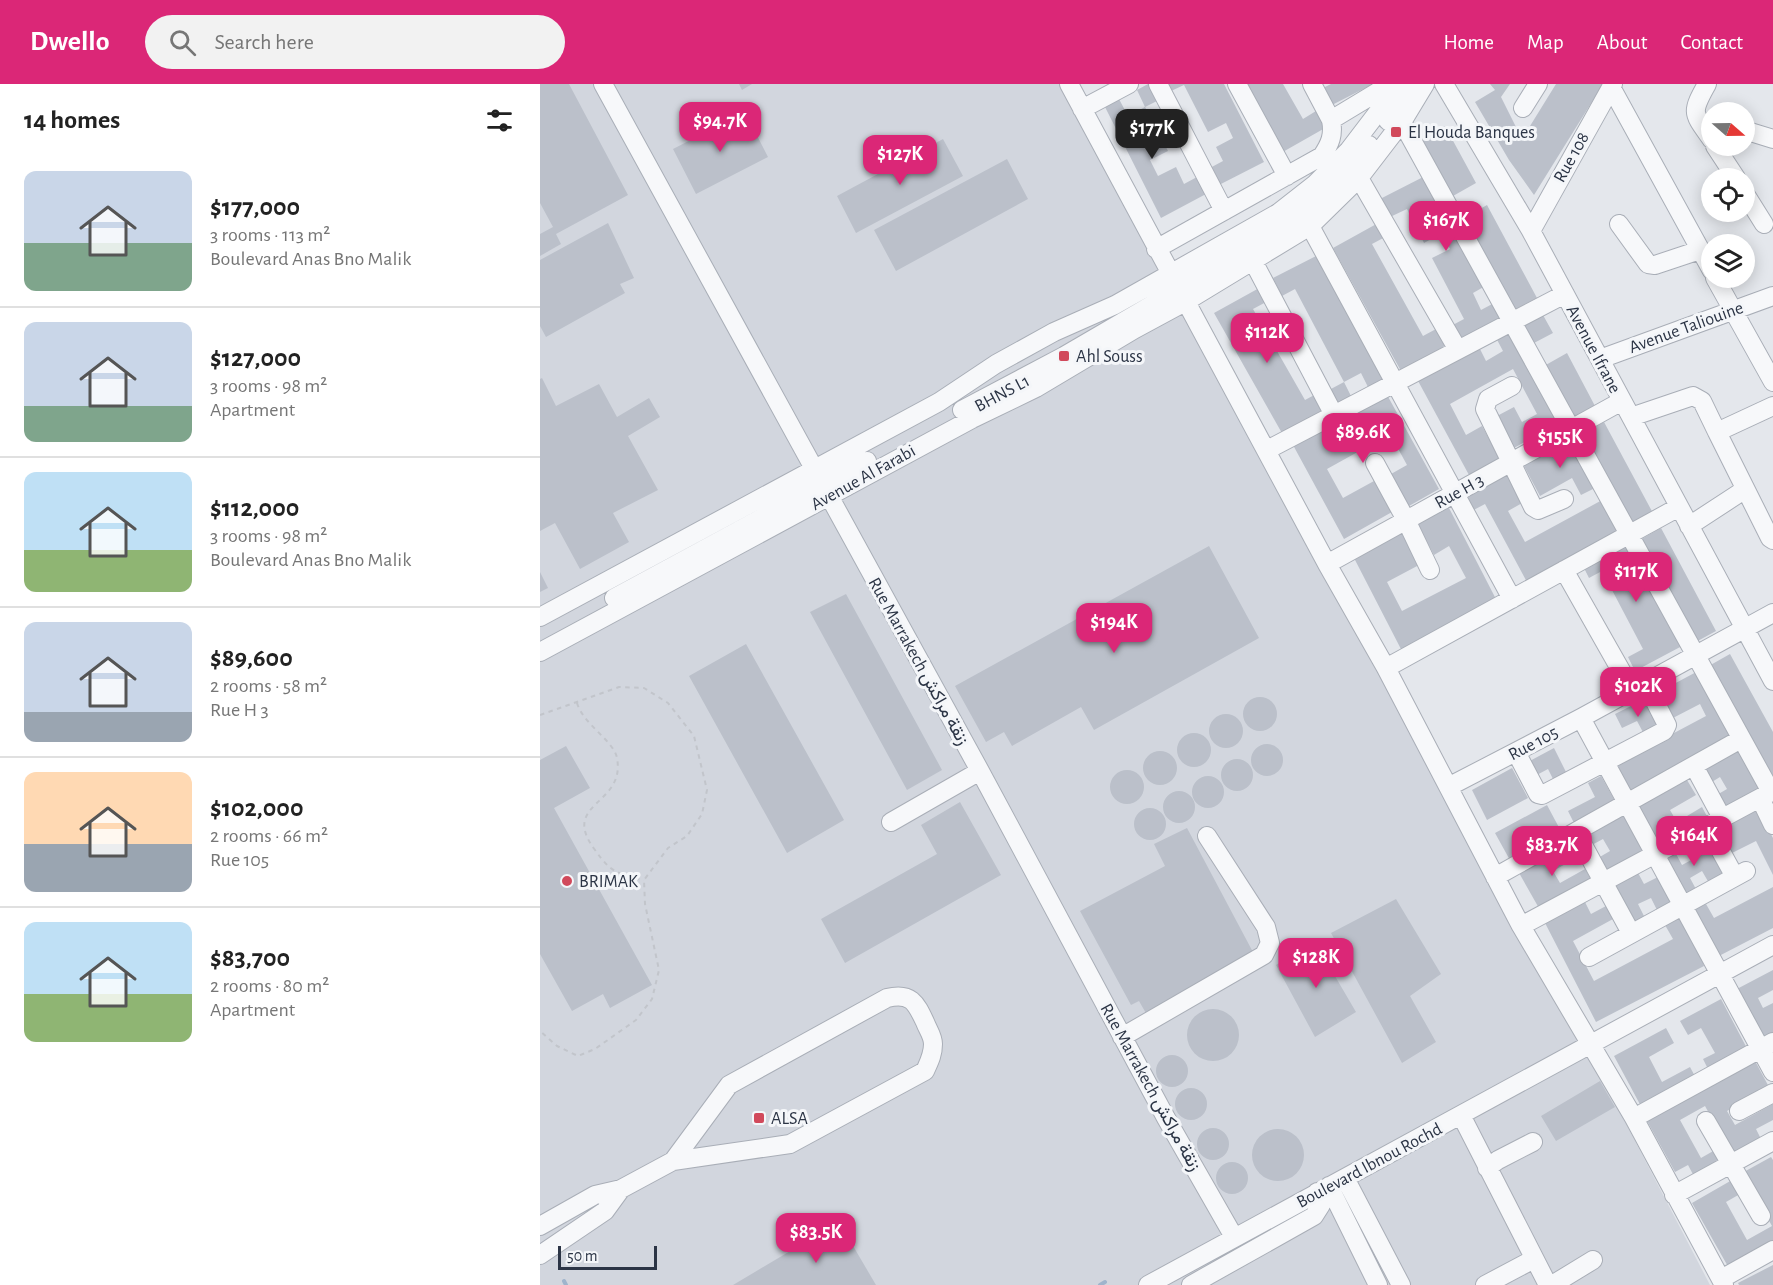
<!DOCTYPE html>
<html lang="en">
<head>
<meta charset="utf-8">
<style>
	:root { --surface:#fff; --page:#f2f2f2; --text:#222; --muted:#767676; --line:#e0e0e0; --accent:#db2777 }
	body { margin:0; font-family:"Alegreya Sans",Vazirmatn,sans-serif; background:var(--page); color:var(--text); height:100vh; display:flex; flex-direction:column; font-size:22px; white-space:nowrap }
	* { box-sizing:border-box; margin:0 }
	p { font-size:20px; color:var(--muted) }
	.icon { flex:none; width:33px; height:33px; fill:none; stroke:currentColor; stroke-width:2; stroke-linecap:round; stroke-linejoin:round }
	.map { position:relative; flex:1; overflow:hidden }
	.drawer { display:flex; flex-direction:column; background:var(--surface); width:540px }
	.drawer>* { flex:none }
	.needle { width:39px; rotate:110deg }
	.tools { position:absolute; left:1161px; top:18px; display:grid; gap:12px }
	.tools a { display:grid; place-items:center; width:54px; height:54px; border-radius:50%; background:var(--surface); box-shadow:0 3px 15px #0003; font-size:30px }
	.scale { position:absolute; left:18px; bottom:15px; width:99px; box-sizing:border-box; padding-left:6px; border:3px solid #2b3445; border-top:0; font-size:16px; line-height:21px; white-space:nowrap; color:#2b3445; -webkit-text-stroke:4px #f4f6f9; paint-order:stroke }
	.price { position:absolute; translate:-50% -51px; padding:0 14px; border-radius:12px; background:var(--accent); color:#fff; font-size:20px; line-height:39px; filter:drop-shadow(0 2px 3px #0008) }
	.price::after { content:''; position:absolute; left:50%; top:36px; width:18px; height:14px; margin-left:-9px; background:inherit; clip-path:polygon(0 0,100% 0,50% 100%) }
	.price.current { background:#222; color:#fff }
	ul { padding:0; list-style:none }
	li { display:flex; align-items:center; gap:18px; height:150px; padding:0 24px }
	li+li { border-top:2px solid var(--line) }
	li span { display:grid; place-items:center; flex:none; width:168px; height:120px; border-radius:12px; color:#555 }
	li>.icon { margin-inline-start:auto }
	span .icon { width:72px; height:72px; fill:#fffc; stroke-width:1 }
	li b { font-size:26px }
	h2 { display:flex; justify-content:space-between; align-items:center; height:72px; padding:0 24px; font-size:26px }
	header { display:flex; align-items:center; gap:36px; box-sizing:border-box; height:84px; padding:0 30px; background:var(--accent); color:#fff }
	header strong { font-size:28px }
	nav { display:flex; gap:33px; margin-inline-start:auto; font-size:21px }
	.search { width:420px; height:54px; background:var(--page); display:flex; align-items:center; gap:15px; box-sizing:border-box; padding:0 21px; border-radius:33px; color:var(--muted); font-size:22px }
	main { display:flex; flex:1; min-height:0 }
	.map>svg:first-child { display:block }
</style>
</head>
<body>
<header>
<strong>Dwello</strong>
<div class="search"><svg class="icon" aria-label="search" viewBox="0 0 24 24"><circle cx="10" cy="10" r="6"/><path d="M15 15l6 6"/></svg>Search here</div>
<nav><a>Home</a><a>Map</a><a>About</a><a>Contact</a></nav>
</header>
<main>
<section class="drawer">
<h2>14 homes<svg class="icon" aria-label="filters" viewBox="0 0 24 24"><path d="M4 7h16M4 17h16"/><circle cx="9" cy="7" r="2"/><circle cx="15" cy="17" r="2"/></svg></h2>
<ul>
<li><span style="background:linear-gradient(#c9d6e8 60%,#7fa58c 0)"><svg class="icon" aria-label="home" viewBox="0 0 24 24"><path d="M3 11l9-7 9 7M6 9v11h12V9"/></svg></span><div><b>$177,000</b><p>3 rooms · 113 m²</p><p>Boulevard Anas Bno Malik</p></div></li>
<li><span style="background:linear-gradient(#c9d6e8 70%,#7fa58c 0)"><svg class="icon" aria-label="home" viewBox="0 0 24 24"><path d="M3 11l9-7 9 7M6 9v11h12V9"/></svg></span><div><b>$127,000</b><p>3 rooms · 98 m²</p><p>Apartment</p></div></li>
<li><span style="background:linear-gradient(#bfe0f5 65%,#8fb573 0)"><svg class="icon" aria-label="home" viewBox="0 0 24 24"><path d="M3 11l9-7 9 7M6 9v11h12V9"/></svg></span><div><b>$112,000</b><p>3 rooms · 98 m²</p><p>Boulevard Anas Bno Malik</p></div></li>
<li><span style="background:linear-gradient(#c9d6e8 75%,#9aa5b1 0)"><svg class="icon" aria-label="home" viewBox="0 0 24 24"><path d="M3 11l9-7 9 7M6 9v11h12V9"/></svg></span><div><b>$89,600</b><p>2 rooms · 58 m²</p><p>Rue H 3</p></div></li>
<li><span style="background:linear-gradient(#ffd9b3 60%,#9aa5b1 0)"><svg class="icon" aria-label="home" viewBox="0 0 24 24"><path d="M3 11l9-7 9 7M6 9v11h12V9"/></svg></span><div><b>$102,000</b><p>2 rooms · 66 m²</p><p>Rue 105</p></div></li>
<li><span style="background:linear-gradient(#bfe0f5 60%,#8fb573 0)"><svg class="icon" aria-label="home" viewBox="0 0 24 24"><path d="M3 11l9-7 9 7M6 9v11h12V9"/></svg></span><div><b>$83,700</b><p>2 rooms · 80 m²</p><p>Apartment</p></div></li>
</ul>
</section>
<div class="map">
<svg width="1233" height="1201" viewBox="0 0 1233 1201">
	<rect width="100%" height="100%" fill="#e4e7ec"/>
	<path fill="#d2d6de" d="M0,0H528L1042,955L1170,1201H0Z"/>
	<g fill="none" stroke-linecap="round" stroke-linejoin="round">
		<path stroke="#9fb4cc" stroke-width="4" d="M24,1197L26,1201
			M560,1201L565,1198"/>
	</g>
	<path fill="#bbc0ca" d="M0,0H29L88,111L16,150L21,160L0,172V150L13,143L0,119Z
		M199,0H212L202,6Z
		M608,0H613L621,15L605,23L597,6Z
		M627,0H684L724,78L677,102L668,85L683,77L676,63L693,54L686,39L668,48L644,1L631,7Z
		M702,0H743L763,35L776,27L785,44L741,69Z
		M791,0H833L790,22L781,5Z
		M950,0H970L961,13L982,55L1016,0H1063L994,111L969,76L935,18L955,6Z
		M579,15L588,32L605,23L613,38L628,67L610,76L618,92L636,83L644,100L657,93L666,110L621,134L565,23Z
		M205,28L228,73L156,110L133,65Z
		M905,42L936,99L913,112L882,55Z
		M403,55L423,92L316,149L297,112Z
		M467,75L488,115L356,187L334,146Z
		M889,90L947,201L933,209L941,226L956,218L963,232L916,257L909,243L924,235L892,174L910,165L902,149L884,159L867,125L850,133L840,115Z
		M947,121L997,214L974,226L924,134Z
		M840,138L847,152L832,160L883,252L896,245L905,262L861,287L793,164Z
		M68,139L94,194L80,200L85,209L6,253L0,242V176Z
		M778,171L843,295L828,303L821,289L804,298L755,205L742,212L733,194Z
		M721,203L728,217L713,225L765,316L778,309L788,326L743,351L674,229Z
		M1003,231L1013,249L994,259L984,241Z
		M971,243L1022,337L974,364L957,332L974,323L982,338L997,330L973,285L910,320L926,351L942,342L960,375L929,391L877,295L938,261L946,277L963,267L955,252Z
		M1027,269L1055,322L1032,334L1004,282Z
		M2,294L16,322L59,300L77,333L109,314L120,333L88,352L118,406L73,429L89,458L40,485L15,439L0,447V295Z
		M804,298L811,312L796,320L789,306Z
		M846,309L899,405L869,422L851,390L867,381L850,350L787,385L803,414L834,397L852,428L804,455L753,361Z
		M1064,338L1114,431L1091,444L1041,351Z
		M1031,354L1057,403L1041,411L1032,394L1000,412L983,380Z
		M966,386L984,418L968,427L985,458L1064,415L1082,448L988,500L945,420L928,429L919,412Z
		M908,422L958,519L863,569L814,474L862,449L879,481L847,498L862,527L926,494L909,462L894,471L877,438Z
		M1121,444L1176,547L1154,559L1098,457Z
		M1087,456L1142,562L1095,587L1088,573L1103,565L1062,487L1049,494L1042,480Z
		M669,462L719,554L554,646L541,623L472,662L464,648L446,658L415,602Z
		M0,488L8,504L0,508Z
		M306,510L402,686L367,706L270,528Z
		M206,560L304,736L247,769L149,592Z
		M1190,570L1233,648V703L1167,583Z
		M1160,586L1196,655L1088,711L1072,682L1166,632L1160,620L1131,635L1117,609Z
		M703 630a17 17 0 1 1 34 0a17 17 0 1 1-34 0Z
		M1103,616L1119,645L1105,652L1097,637L1082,644L1075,630Z
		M669 647a17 17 0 1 1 34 0a17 17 0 1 1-34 0Z
		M637 666a17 17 0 1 1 34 0a17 17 0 1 1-34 0Z
		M711 676a16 16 0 1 1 32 0a16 16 0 1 1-32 0Z
		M26,662L50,704L14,724L112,901L70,924L63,910L32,927L0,870V676Z
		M1014,664L1029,694L1016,701L1008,685L993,693L986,679Z
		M1199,666L1222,705L1184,728L1175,712L1187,705L1180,693L1167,701L1160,689Z
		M603 684a17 17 0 1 1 34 0a17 17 0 1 1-34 0Z
		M681 691a16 16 0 1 1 32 0a16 16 0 1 1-32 0Z
		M972,684L988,714L947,736L932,706Z
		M570 703a17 17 0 1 1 34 0a17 17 0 1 1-34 0Z
		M1061,692L1076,719L1035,741L1028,727L1055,713L1048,699Z
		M652 708a16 16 0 1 1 32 0a16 16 0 1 1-32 0Z
		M1147,696L1156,711L1130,726L1137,738L1162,723L1169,736L1117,765L1095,725Z
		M623 723a16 16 0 1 1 32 0a16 16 0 1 1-32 0Z
		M420,718L461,791L305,879L281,835L397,770L381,741Z
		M1007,721L1023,751L971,778L955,749Z
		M1216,722L1233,754V791L1216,757L1190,770L1176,743Z
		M594 740a16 16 0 1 1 32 0a16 16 0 1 1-32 0Z
		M1082,727L1105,767L1067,789L1058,774L1070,767L1063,755L1050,762L1043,750Z
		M647,744L714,870L607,931L599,917L591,921L540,827L625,782L614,760Z
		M1162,752L1184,791L1169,799L1162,787L1150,794L1157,807L1145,814L1123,775L1135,768L1142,781L1155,774L1147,761Z
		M1030,757L1038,773L1013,787L1020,799L1045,785L1052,797L1000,826L978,787Z
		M1097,787L1104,800L1120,792L1133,818L1117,826L1111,814L1098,820L1105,834L1092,840L1072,799Z
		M1233,803V844L1177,873L1153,826L1166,820L1174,834Z
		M856,815L901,890L870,912L896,958L862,979L791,849Z
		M1044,816L1051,830L1066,822L1073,835L1033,857L1054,897L1133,855L1125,841L1139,834L1159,866L1164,882L1056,938L1004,837Z
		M775,858L816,928L775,953L736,881Z
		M1233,886V906L1218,914L1223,924L1233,919V953L1223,959L1195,906Z
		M1181,915L1210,970L1171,991L1163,975L1175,969L1161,944L1148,951L1140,937Z
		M647 951a26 26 0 1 1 52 0a26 26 0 1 1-52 0Z
		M1126,944L1134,959L1109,973L1122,998L1150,983L1157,996L1103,1026L1074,972Z
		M616 987a16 16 0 1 1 32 0a16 16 0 1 1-32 0Z
		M1214,975L1229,1003L1187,1027L1195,1041L1233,1020V1036L1216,1045L1223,1059L1194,1075L1165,1022L1140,1036L1161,1074L1175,1066L1183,1081L1156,1096L1148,1081L1135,1088L1106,1035Z
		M1060,997L1075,1023L1016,1057L1001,1032Z
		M635 1020a16 16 0 1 1 32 0a16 16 0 1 1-32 0Z
		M657 1060a16 16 0 1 1 32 0a16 16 0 1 1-32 0Z
		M712 1071a26 26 0 1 1 52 0a26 26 0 1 1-52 0Z
		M1231,1073L1233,1076V1161L1190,1186L1152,1119L1192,1096L1200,1110L1186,1118L1207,1156L1232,1142L1202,1089Z
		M676 1094a16 16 0 1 1 32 0a16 16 0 1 1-32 0Z
		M299,1138L336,1201H193Z
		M1233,1181V1201H1199L1198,1199Z"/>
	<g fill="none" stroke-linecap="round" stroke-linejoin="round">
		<g stroke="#a9aeb7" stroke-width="20">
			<path id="minor" d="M63,0L440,687L626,1034L694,1153
				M529,0L787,480L846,584L981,842L1094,1034L1184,1201
				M618,0L684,127
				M697,0L747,92
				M772,0L791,36L839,7L843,0
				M904,0L991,147L1233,597
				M1167,0C1150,30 1153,29 1172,56
				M1071,3L1172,187
				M983,24L998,0
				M542,25L589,0
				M848,37L870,0
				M862,38L1231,708
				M1204,46L1233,55
				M1175,62L1196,94
				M819,94L918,266
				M1204,108L1224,140
				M1079,140L1108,180L1115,181L1160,166
				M770,142L972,515
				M991,147L1073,0
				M616,165L782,72C790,60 794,51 791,36
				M713,177L794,331
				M1175,194L1233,298
				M1060,275L1233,212
				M972,302L948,315L945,325L993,423L998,426L1024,415
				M1233,322L1177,348L1230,454L1233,456
				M422,326L524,272L639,205L778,119L829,61
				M1091,333L1153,312L1162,317L1177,348
				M727,366L1025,210
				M835,379L866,436L890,486
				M1149,442L1204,406
				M787,480L1082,317
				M1024,486L1092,606
				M74,514L327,377
				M0,533L399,318L456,280L514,248L575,221L738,129L775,100L809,66L838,28L854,0
				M0,568L432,335L496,304L595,245L645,218L770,142L819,94L862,38L885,0
				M846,584L1139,423
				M1041,634L1233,988
				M976,668L998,710L1002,711L1124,647L1127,641L1105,598
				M1154,682L1182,734
				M910,702L1041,634L1233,529
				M1220,714L1233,741
				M351,738L440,687
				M1167,742L1195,793
				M1036,748L1091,849
				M955,793L1201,655
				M981,842L1233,707
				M1049,873L1206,787
				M582,953L724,871L730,859L726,843L667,752
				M1199,1027L1233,1009
				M921,1031L1008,1201
				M1094,1034L1233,958
				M1166,1037L1221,1132
				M947,1084L958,1076L993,1058
				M805,1094L861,1201
				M789,1102L838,1201
				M1134,1111L1233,1057
				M0,1142L55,1111L81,1105L133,1077L189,1001L347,914C371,908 376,919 385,938C388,946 393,952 393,960C393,971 389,978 385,987L250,1060L133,1077
				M0,1171L65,1127L81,1105
				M1181,1195L1233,1166
				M608,1201L1233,861
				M651,1201L774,1132L781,1121L777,1108
				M945,1201L994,1175
				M1012,1201L1053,1176"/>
		</g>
		<path stroke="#c2c5cb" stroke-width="2" stroke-dasharray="4.5 4.5" stroke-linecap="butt" d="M37,619C43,640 74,657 77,674C86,722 19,718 55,766C72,790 77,789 104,796
			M0,631L79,603L104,604L128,619L154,652L167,706L162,730L147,752L128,764L104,796L105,820L119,886L112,915L96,936L55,965L38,972L17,962L0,947"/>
		<use href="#minor" stroke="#f7f8fa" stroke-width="18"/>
	</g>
	<g fill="#d1495b" stroke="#f4f6f9" stroke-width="2">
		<rect x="850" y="42" width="12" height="12" rx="3"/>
		<rect x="518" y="266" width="12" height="12" rx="3"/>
		<circle cx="27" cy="797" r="6"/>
		<rect x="213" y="1028" width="12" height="12" rx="3"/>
	</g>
	<g text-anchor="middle" stroke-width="6" stroke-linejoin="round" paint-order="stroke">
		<g font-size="18" fill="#2b3445" stroke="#f4f6f9" text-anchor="start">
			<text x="868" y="54">El Houda Banques</text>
			<text x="536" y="278">Ahl Souss</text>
			<text x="39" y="803">BRIMAK</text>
			<text x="231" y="1040">ALSA</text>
		</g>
		<g font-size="18" fill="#2b3445" stroke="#f4f6f9">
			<text transform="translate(1031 73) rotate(-61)" y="6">Rue 108</text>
			<text transform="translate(1146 243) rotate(-20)" y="6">Avenue Taliouine</text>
			<text transform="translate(1054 265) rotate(62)" y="6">Avenue Ifrane</text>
			<text transform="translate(462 309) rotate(-28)" y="6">BHNS L1</text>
			<text transform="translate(323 393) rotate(-29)" y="6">Avenue Al Farabi</text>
			<text transform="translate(919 407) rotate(-29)" y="6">Rue H 3</text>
			<text transform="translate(379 577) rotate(61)" y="6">Rue Marrakech زنقة مراكش</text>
			<text transform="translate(993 659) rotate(-28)" y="6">Rue 105</text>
			<text transform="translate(611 1003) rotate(61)" y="6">Rue Marrakech زنقة مراكش</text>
			<text transform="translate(829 1081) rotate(-28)" y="6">Boulevard Ibnou Rochd</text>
		</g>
	</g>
</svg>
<div class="tools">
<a><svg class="needle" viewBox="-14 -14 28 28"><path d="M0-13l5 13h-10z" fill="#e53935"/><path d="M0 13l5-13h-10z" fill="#767676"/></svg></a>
<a><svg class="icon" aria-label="locate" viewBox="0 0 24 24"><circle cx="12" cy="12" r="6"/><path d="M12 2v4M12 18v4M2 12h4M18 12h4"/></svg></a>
<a><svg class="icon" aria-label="layers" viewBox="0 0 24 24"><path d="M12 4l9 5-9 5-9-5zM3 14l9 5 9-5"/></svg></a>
</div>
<div class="scale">50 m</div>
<b class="price" style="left:180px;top:69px">$94.7K</b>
<b class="price current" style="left:612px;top:76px">$177K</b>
<b class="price" style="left:360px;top:102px">$127K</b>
<b class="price" style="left:906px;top:168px">$167K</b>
<b class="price" style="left:727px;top:280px">$112K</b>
<b class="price" style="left:823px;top:380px">$89.6K</b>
<b class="price" style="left:1020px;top:385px">$155K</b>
<b class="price" style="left:1096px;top:519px">$117K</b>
<b class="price" style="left:574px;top:570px">$194K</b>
<b class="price" style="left:1098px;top:634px">$102K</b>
<b class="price" style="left:1154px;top:783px">$164K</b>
<b class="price" style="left:1012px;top:793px">$83.7K</b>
<b class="price" style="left:776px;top:905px">$128K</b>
<b class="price" style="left:276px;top:1180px">$83.5K</b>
</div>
</main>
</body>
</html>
